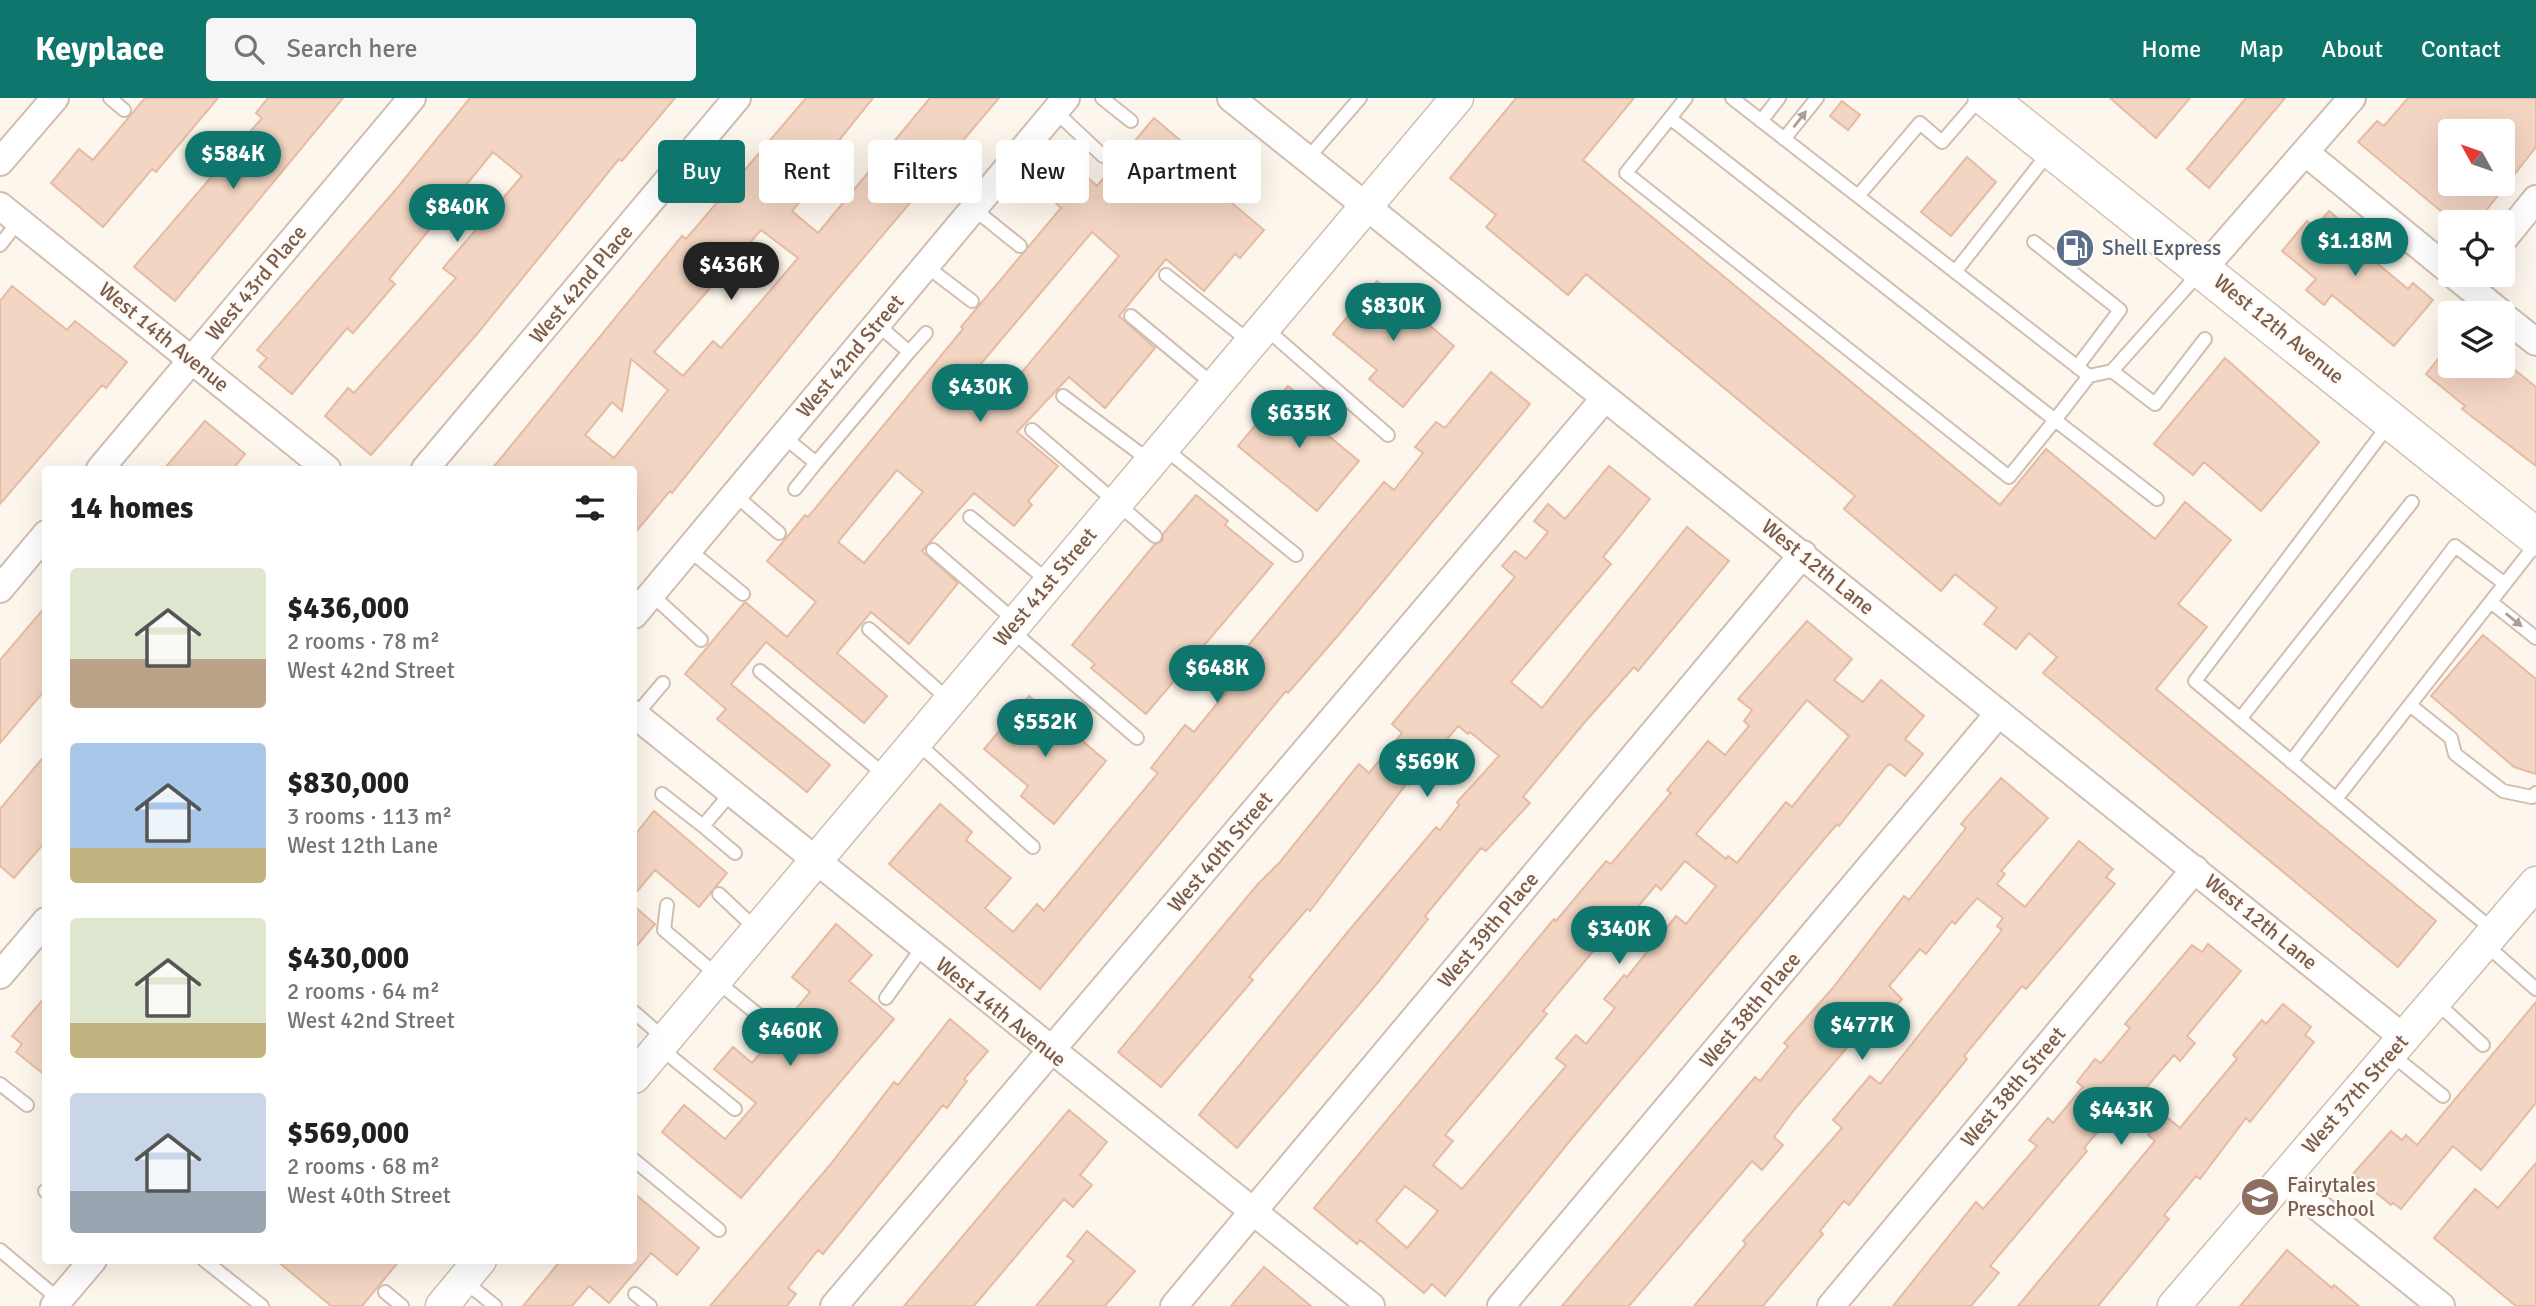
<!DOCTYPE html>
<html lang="en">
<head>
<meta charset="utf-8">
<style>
	:root { --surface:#fff; --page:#f6f6f6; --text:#202124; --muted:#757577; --accent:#0f766e }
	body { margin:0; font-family:Signika,sans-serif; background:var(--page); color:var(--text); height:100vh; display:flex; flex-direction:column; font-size:26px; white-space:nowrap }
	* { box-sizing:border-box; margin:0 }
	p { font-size:23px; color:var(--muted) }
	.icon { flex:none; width:38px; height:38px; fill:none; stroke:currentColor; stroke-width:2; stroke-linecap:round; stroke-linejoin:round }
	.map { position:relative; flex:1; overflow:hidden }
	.details { position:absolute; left:42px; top:368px; width:595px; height:798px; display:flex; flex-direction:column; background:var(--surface); border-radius:7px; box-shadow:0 7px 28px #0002 }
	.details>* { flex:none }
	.top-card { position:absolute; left:658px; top:42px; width:665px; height:63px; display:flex; gap:14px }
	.needle { width:46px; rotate:310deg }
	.fabs { position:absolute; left:2438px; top:21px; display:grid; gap:14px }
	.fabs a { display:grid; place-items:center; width:77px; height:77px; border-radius:7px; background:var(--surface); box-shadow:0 7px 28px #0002; font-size:35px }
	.price { position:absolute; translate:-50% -60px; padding:0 16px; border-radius:24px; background:var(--accent); color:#fff; font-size:23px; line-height:46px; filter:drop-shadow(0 2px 4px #0008) }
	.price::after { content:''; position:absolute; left:50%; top:42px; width:21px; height:16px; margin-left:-10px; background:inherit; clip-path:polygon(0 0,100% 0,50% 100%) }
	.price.current { background:#222; color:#fff }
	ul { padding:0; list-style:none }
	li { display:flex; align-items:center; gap:21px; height:175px; padding:0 28px }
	li span { display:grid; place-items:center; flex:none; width:196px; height:140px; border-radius:7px; color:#555 }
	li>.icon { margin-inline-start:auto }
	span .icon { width:84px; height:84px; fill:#fffc; stroke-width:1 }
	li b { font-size:30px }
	h2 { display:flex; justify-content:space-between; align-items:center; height:84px; padding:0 28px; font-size:30px }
	.chip { padding:0 24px; border-radius:7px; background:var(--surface); box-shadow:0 7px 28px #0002; font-size:24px; line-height:63px }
	.chip.current { background:var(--accent); color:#fff }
	header { display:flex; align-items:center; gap:42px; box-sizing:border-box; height:98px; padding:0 35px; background:var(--accent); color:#fff }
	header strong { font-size:33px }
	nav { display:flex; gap:38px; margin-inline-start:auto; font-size:24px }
	.search { width:490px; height:63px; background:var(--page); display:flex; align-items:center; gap:18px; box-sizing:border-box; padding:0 24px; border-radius:7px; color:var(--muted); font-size:26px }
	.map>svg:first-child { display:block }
</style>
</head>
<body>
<header>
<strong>Keyplace</strong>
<div class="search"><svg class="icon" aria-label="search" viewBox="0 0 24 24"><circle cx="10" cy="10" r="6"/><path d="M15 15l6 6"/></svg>Search here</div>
<nav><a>Home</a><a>Map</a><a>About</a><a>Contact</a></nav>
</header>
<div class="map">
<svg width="2536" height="1208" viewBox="0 0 2536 1208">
	<rect width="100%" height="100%" fill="#fdf6ec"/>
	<path fill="#f3d5c3" stroke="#e6bba3" stroke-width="2" fill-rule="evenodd" d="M145,0H218L156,74L152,71L103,129L51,85L79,51L93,62Z
		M268,0H343L175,203L134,169L262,20L256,15Z
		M470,0H675L622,63L619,61L477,236L371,357L325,318L348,290L354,295L456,180L443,170L522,78L493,54L389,181L395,186L353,235L347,230L292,296L259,269L267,260L257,252L398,89Z
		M806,0H873L832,51L839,56L792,113L818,135L930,0H999L815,217L672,395L670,393L634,436V371H492L682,138L686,141ZM761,132L798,160L721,250L713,243L683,278L654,254ZM631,261L668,292L614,360L585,337L612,304L622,313Z
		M1516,0H1634L1583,62L2000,407L2046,351L2155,441L2185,404L2231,442L2178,506L2207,529L2156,591L2436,823L2398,869L2043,575L2057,559L2029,535L2016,551L1984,526L1997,510L1955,476L1941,493L1844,411L1855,398L1586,176L1568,197L1486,129L1496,117L1450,80Z
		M2110,0H2190L2156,40Z
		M2246,0H2285L2209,90L2187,71Z
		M2408,0H2536V49L2477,124H2454L2358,44L2377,23L2384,28ZM2450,33H2502V86H2450Z
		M1842,3L1860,17L1848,32L1830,18Z
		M1154,20L1201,60L1208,52L1236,76L1220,95L1264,132L1240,160L1235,156L1204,193L1166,161L1119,218L1155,250L1105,310L1069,279L1017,334L1058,368L1028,403L1032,407L1014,428L974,395L922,453L958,485L909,546L871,514L837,555L887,598L864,625L766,544L731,586L830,667L807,694L717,621L726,611L685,576L745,504L787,539L816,504L767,463L805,417L808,419L963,231L961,229L1061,110L1051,100L1077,70L1097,88ZM1092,134L1119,158L1007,292L979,268ZM897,372L923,394L864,465L838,444Z
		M1967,59L1996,84L1951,138L1921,114Z
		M2329,113L2372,149L2366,156L2408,191L2413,185L2433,202L2394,248L2332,197L2324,207L2306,192L2316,181L2282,153L2307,123L2315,130Z
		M1377,183L1454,248L1403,309L1369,281L1377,272L1333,236Z
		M12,188L67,232L75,223L127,264L106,290L102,287L0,406V203Z
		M2450,246V268H2510L2536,289V368L2462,311L2465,308L2426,276Z
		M2225,260L2319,344L2261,413L2204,364L2193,377L2154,346Z
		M1491,274L1530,306L1341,534L1288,595L1286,593L1040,891L889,766L940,706L972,734L966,742L1011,780L985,810L1013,834L1037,806L1044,813L1158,675L1151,670L1185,627L1194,634L1251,564L1241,556L1333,445L1384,384L1394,392L1423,355L1415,349L1436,324L1445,330Z
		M1288,288L1322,316L1314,326L1359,363L1317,413L1238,348Z
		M205,323L245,356L233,371H164Z
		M1609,368L1650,401L1603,459L1611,466L1511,584L1542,610L1687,429L1729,463L1638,573L1634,569L1584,625L1523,699L1530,705L1486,753L1481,750L1425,818L1428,821L1379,883L1237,1050L1199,1017L1346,836L1436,729L1440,732L1459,707L1457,704L1499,658L1470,634L1468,636L1458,628L1409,687L1407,685L1310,813L1307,811L1249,879L1253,882L1161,989L1118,954L1258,786L1280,764L1359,666L1369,675L1402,635L1392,626L1515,479L1502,468L1515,453L1526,461L1548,434L1534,423L1548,406L1565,421Z
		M1196,397L1228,423L1225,427L1273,466L1146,616L1091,570L1095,566L1072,547L1154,447L1162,443L1163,436Z
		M46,508V591L0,645V562Z
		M1807,523L1852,561L1834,582L1863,604L1881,582L1924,618L1905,641L1923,656L1905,678L1890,666L1886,669L1839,728L1837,726L1573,1039L1445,1198L1432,1186L1424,1195L1360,1142L1357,1146L1314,1110L1554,821L1556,823L1606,763L1611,766L1671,695L1667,692L1708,643L1725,657L1749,628L1744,623L1752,612L1738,601ZM1807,602L1849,638L1792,709L1786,704L1737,765L1728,758L1726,761L1696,736ZM1685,763L1716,788L1686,826L1676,818L1627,879L1624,877L1604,901L1615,910L1586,946L1576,937L1556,960L1566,968L1462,1091L1433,1067L1453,1043L1445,1037L1547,916L1543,913L1600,845L1605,848L1656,787L1661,792ZM1405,1088L1438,1113L1407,1150L1376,1123Z
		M2483,537L2536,581V676L2514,669L2431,598Z
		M1029,598L1106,663L1054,726L1021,698L1028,688L984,651Z
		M46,656V743L14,780L0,768V711Z
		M2001,680L2048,720L2001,773L2005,776L1997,786L2025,809L2079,743L2113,771L2106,779L2115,786L2026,891L2022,888L1964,958L1967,961L1868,1083L1849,1107L1844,1103L1820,1133L1823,1136L1763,1208H1694L1746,1146L1743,1143L1842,1030L1833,1022L1870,978L1880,986L2002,832L1997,828L2003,820L1977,800L1955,826L1952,823L1926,856L1920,851L1889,888L1902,901L1861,950L1855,944L1850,946L1794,1012L1774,1039L1783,1047L1762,1072L1752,1063L1629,1208H1562L1755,979L1760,983L1788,948L1784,945L1832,891L1904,798L1909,802L1966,730L1961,726Z
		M654,713L727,775L699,809L655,772L634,797V738Z
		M634,808L655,826L634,851Z
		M836,826L872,857L849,883L894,921L741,1100L662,1034L684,1007L725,1041L756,1005L714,971L733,949L752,965L810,894L792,879Z
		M2208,846L2241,873L2187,938L2195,945L2180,963L2174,957L2140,997L2180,1030L2237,961L2233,957L2262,922L2266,926L2283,906L2311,929L2305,937L2314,944L2250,1024L2246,1020L2200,1081L2196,1078L2164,1117L2169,1121L2098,1208H2018L2155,1043L2148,1037L2153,1030L2122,1005L2084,1050L2087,1053L1990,1168L1999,1175L1971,1208H1893L1976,1104L1983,1111L2037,1048L2029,1042L2048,1020L2053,1025L2083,989L2077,984L2095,961L2101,965L2130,930L2125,926L2192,847L2202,854Z
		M46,898V978L16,954L22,946L12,938Z
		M2536,904V1005L2481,1072L2453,1048L2401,1111L2393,1105L2391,1107L2353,1076L2391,1033L2402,1042L2406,1037L2417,1047Z
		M950,921L988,953L964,981L967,983L947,1010L943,1007L823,1156L818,1152L788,1190L796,1196L787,1208H710L830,1067L894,984L898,987Z
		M1069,1012L1107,1044L1080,1077L1092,1087L1073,1109L1064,1101L974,1208H904Z
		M2536,1065V1208H2516L2434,1140L2475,1091L2498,1110Z
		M634,1095L699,1150L677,1177L651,1155L609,1205L589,1188L572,1208H523L561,1162H634Z
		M1087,1133L1135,1173L1105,1208H1036L1074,1163L1067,1158Z
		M2287,1152L2332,1190L2334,1187L2359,1208H2240Z
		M276,1162H400L362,1208H331Z
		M1264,1169L1311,1208H1231Z"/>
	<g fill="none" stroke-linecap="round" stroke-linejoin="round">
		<g stroke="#d1beb0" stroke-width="16">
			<path id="service" d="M110,0L124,12
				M1102,0L1131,23
				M1732,0L2089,278L2055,322L2157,401
				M1055,13L1103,58
				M1670,20L2055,322L2009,379L1626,75L1686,0
				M1761,23L1779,0
				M1784,41L1817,0
				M1023,51L1054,83
				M1308,60L1360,0
				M1858,98L1920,25L1942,44L1980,0
				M974,111L1020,148
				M2034,144L2120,212L2077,269
				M0,147L19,123
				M926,168L972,203
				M1955,174L2050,53
				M1166,177L1250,244
				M1131,218L1214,287
				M1264,229L1388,337
				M909,254L926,235
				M2112,273L2155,306L2205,241
				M2089,278L2112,273L2201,173
				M1063,298L1150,363
				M2390,325L2195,583L2494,833
				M1032,332L1155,438
				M783,338L816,365L795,391
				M1163,349L1296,457
				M816,365L909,254L877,226
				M734,396L779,435
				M970,419L1049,484
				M688,451L743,496
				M933,452L1015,523
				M651,496L701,542
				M2491,504L2536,540
				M869,531L949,602
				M1010,531L1137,640
				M760,573L886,678
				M2410,607L2451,640L2455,656L2503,693L2532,699L2536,695
				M635,618L663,585
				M2240,621L2412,404
				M915,643L1033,749
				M2291,664L2455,448L2505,486
				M662,696L703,728L731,695
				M2336,701L2536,446
				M703,728L735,755
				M719,796L757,832
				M667,807L664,832L718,878
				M2485,846L2536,891
				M715,882L771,927
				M886,900L922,850
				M2436,904L2483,947
				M634,914L665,941
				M659,949L735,1011
				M2391,956L2443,998
				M0,986L27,1007
				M634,1062L719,1132
				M45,1093H46
				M0,1152L62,1204
				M204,1162L262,1208
				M463,1182L495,1208
				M385,1194L402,1208
				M635,1196L650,1208"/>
		</g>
		<g stroke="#d1beb0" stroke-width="30">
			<path id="minor" d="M1231,0L2404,940
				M2306,55L2450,173
				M0,64L55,0
				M0,108L327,371
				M2502,143L2536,101
				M2204,170L2352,0
				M2454,177L2501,215
				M2502,217L2536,244
				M100,371L412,0
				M425,371L737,0
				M0,491L46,436
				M634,517L1066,0
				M634,616L1371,1208
				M0,877L46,823
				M2282,1080L2441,1208
				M54,1208L93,1162
				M834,1208L1605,300
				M1174,1208L1803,456
				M1501,1208L1999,615
				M1831,1208L2195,771"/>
		</g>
		<g stroke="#d1beb0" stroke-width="35">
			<path id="tertiary" d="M634,979L1457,0
				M442,1208L480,1162
				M2174,1208L2536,785"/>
		</g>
		<g stroke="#d6c0b0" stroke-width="40">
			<path id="secondary" d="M1987,0L2536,439"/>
		</g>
		<use href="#service" stroke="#fff" stroke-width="12"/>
		<use href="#minor" stroke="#fff" stroke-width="26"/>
		<use href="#tertiary" stroke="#fff" stroke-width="32"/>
		<use href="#secondary" stroke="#fff" stroke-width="37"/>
	</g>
	<defs><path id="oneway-solid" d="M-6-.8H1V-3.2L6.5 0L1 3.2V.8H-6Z" transform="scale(1.75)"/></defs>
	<g fill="#af9d94">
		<use href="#oneway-solid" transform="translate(1800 21) rotate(-52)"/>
		<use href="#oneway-solid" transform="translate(2514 522) rotate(39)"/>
	</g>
	<defs>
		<g id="fuel-disc" transform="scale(2.0125)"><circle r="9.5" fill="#5c6f8a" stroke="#fffaf3"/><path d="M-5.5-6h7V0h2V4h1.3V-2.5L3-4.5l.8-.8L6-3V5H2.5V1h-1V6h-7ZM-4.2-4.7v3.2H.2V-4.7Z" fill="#fff"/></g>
		<g id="school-disc" transform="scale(2.0125)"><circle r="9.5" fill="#8d6e63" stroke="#fffaf3"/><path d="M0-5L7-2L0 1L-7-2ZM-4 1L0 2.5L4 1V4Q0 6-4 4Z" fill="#fff"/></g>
	</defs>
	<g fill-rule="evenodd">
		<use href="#fuel-disc" x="2075" y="150"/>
		<use href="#school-disc" x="2260" y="1099"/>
	</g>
	<g text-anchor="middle" stroke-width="5" stroke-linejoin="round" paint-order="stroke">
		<g font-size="21" fill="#4e5e75" stroke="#fffaf3" text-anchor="start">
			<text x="2102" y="157">Shell Express</text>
		</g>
		<g font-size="21" fill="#7a5c4d" stroke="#fffaf3">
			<text transform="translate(256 185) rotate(-50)" y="7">West 43rd Place</text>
			<text transform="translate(581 186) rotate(-50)" y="7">West 42nd Place</text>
			<text transform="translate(2279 231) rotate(39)" y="7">West 12th Avenue</text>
			<text transform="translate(164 239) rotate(39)" y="7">West 14th Avenue</text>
			<text transform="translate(850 258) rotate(-50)" y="7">West 42nd Street</text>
			<text transform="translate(1818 469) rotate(39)" y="7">West 12th Lane</text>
			<text transform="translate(1045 489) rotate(-50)" y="7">West 41st Street</text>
			<text transform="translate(1220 754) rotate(-50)" y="7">West 40th Street</text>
			<text transform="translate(2261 824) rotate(39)" y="7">West 12th Lane</text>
			<text transform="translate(1488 832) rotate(-50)" y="7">West 39th Place</text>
			<text transform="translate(1750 912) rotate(-50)" y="7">West 38th Place</text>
			<text transform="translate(1001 914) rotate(39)" y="7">West 14th Avenue</text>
			<text transform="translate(2013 989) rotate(-50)" y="7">West 38th Street</text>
			<text transform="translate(2355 996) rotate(-49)" y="7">West 37th Street</text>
		</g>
		<g font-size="21" fill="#785e54" stroke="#fffaf3" text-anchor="start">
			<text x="2287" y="1094">Fairytales<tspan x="2287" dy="24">Preschool</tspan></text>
		</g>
	</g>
</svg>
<div class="fabs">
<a><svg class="needle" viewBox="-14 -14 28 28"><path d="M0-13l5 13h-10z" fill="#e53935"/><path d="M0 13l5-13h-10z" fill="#757577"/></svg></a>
<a><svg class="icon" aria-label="locate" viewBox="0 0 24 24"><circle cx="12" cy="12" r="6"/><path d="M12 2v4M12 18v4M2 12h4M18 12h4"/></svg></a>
<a><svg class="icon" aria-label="layers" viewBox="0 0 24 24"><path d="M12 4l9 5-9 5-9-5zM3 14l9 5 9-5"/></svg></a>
</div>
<b class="price" style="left:233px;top:93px">$584K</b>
<b class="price" style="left:457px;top:146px">$840K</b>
<b class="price" style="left:2355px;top:180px">$1.18M</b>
<b class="price current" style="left:731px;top:204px">$436K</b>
<b class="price" style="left:1393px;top:245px">$830K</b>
<b class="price" style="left:980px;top:326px">$430K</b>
<b class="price" style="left:1299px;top:352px">$635K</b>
<b class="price" style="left:1217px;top:607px">$648K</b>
<b class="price" style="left:1045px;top:661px">$552K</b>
<b class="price" style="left:1427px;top:701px">$569K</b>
<b class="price" style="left:1619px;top:868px">$340K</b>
<b class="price" style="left:1862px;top:964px">$477K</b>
<b class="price" style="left:790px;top:970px">$460K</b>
<b class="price" style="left:2121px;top:1049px">$443K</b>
<div class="top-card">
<a class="chip current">Buy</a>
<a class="chip">Rent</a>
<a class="chip">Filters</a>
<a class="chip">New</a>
<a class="chip">Apartment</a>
</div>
<section class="details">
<h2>14 homes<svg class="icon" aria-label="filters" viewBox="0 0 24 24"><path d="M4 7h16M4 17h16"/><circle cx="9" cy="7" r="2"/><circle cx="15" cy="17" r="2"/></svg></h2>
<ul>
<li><span style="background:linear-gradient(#dfe7d0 65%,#b9a48a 0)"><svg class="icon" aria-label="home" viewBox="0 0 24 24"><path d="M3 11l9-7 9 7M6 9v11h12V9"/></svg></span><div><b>$436,000</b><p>2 rooms · 78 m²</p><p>West 42nd Street</p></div></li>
<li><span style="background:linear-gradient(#a9c7e8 75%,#c2b280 0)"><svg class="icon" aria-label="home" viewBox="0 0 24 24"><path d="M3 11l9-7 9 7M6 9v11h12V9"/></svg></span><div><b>$830,000</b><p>3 rooms · 113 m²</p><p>West 12th Lane</p></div></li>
<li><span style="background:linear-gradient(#dfe7d0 75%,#c2b280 0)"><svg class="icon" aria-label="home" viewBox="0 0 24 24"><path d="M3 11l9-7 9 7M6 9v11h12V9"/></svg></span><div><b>$430,000</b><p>2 rooms · 64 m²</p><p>West 42nd Street</p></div></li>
<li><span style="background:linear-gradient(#c9d6e8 70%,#9aa5b1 0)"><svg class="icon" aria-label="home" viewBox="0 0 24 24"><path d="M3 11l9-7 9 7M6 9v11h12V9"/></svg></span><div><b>$569,000</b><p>2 rooms · 68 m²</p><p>West 40th Street</p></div></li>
</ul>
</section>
</div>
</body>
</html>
